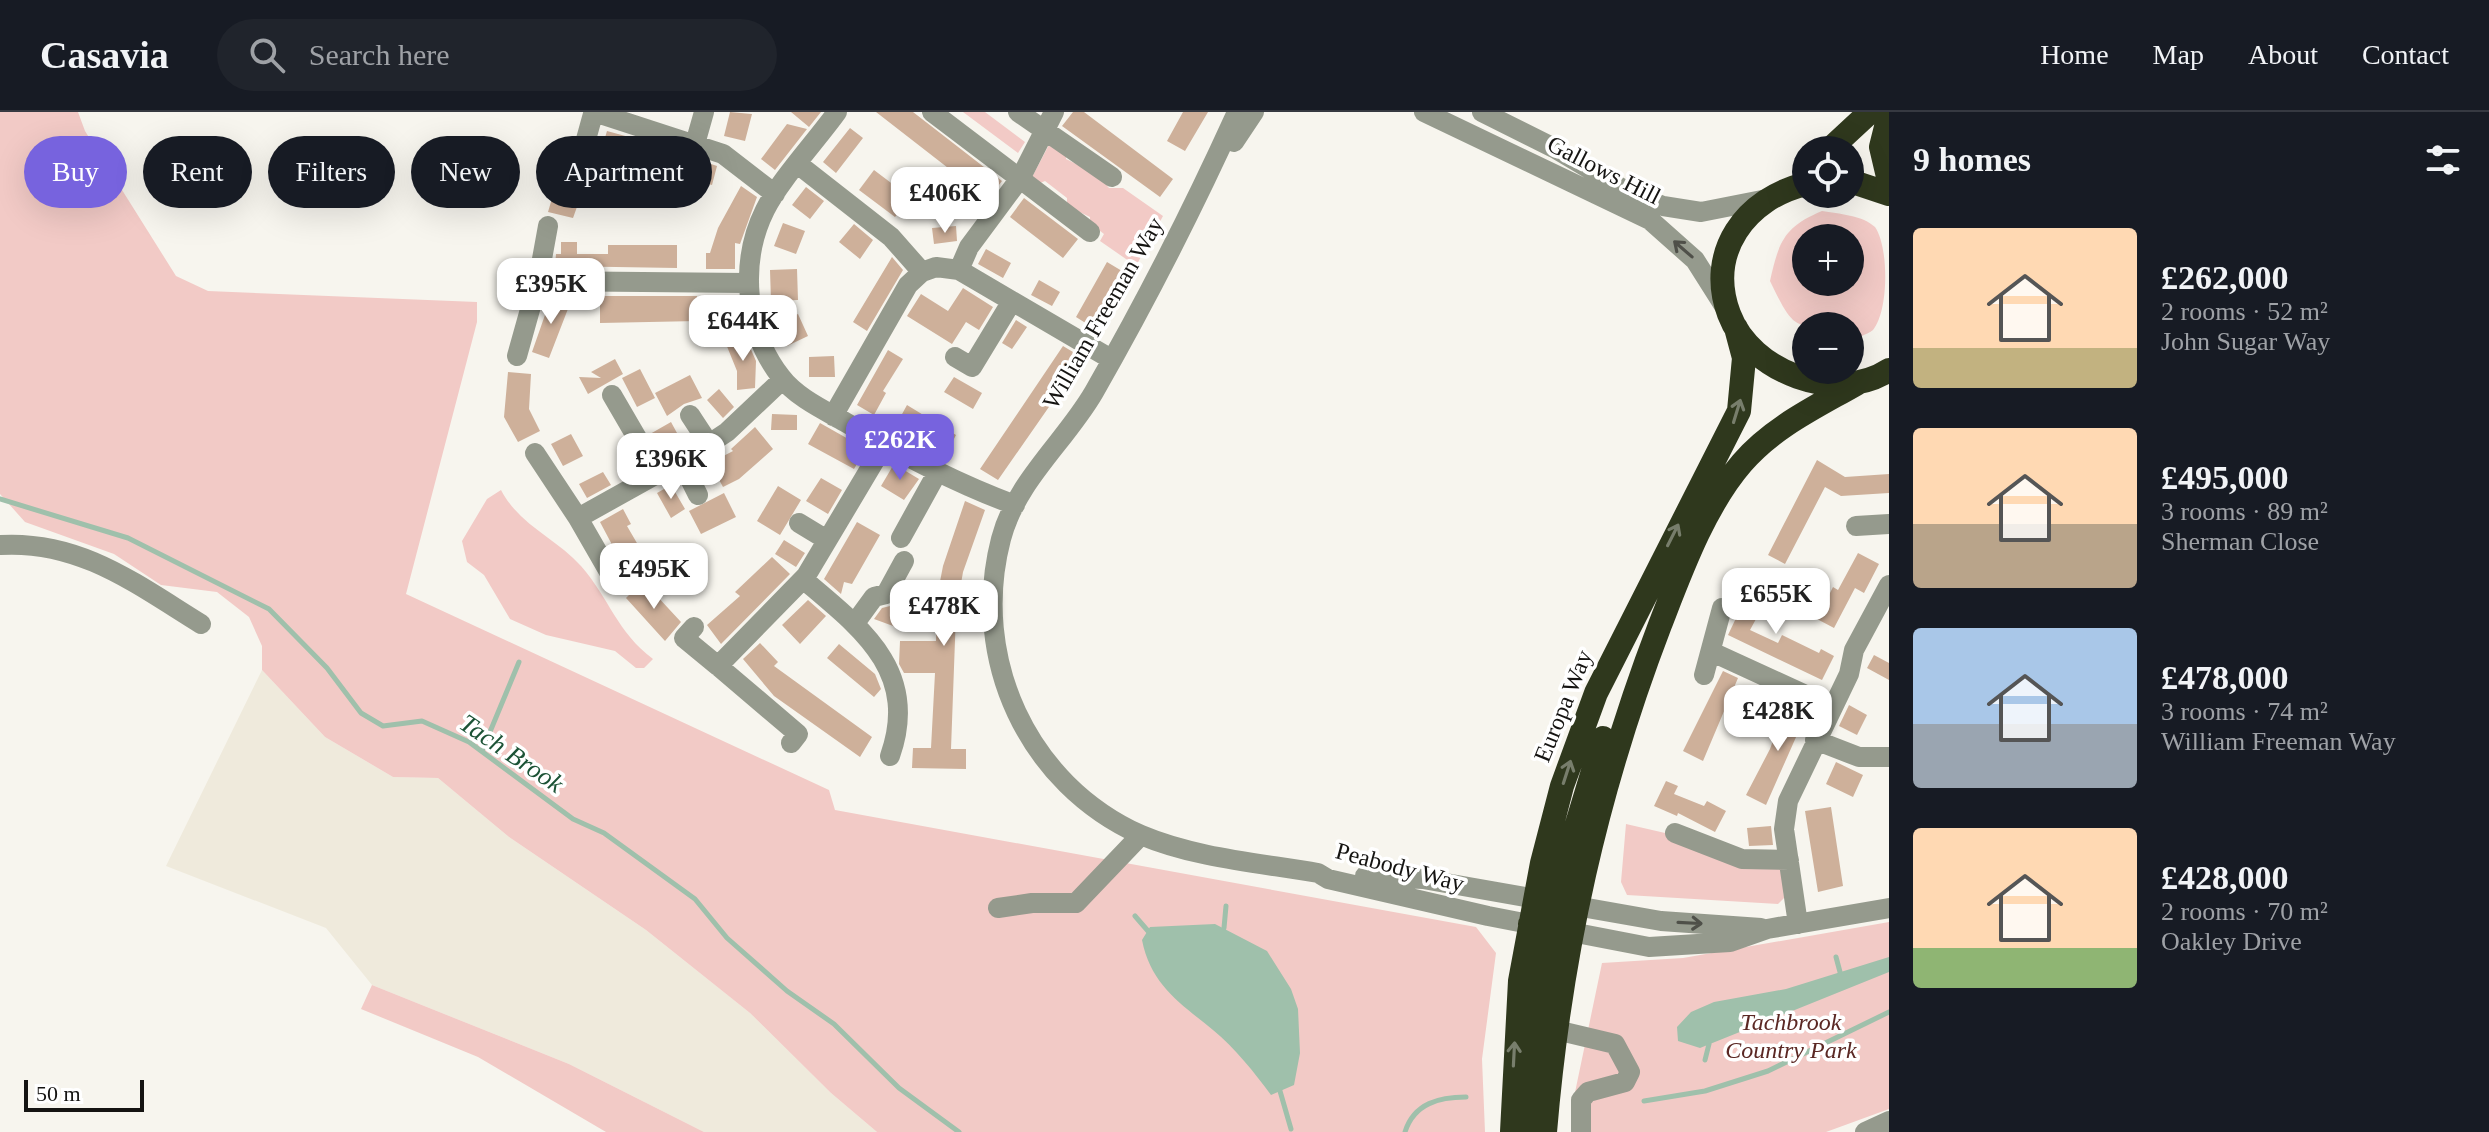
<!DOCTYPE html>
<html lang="en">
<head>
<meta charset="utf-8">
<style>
	:root { --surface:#171b24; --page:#20242c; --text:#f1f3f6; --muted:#9ea1a6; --line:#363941; --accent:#7763de }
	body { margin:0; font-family:"Times New Roman",serif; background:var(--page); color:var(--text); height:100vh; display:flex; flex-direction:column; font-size:30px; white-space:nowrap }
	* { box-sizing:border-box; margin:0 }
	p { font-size:26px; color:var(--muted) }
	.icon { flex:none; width:44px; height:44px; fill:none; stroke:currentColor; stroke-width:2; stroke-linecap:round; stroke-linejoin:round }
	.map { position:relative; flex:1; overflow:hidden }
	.sheet { display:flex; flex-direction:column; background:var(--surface); width:600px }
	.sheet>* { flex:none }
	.hud { position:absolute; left:24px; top:24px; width:760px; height:72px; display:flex; gap:16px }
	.tools { position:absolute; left:1792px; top:24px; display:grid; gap:16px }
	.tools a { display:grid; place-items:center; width:72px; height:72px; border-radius:50%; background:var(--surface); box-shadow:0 8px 32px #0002; font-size:40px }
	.scale { position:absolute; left:24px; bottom:20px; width:120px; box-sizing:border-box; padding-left:8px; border:4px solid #151412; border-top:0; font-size:22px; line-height:28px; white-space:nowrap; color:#151412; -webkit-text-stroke:6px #fff; paint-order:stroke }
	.price { position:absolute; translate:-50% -68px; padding:0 18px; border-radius:16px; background:#fff; color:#222; font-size:26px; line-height:52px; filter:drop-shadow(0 2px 4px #0008) }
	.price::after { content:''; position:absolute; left:50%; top:48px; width:24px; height:18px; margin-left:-12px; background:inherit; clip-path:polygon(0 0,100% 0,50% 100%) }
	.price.on { background:var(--accent); color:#fff }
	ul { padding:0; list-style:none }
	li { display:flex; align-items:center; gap:24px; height:200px; padding:0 24px }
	li span { display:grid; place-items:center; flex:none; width:224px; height:160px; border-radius:8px; color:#555 }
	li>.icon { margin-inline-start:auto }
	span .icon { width:96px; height:96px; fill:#fffc; stroke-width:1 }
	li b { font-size:34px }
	h2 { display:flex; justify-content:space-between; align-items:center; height:96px; padding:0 24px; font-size:34px }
	.pill { padding:0 28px; border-radius:36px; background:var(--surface); box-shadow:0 8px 32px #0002; font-size:28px; line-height:72px }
	.pill.on { background:var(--accent); color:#fff }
	header { display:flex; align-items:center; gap:48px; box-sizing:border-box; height:112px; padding:0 40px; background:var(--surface); border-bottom:2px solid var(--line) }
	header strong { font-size:38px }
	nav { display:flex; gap:44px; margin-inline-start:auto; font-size:28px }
	.search { width:560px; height:72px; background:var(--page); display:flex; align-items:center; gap:20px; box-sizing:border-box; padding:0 28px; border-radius:44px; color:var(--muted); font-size:30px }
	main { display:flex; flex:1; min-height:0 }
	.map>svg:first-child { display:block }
</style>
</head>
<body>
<header>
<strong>Casavia</strong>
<div class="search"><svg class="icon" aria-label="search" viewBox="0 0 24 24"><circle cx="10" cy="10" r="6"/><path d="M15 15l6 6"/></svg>Search here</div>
<nav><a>Home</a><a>Map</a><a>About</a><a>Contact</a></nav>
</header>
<main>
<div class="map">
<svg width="1889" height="1020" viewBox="0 0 1889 1020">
	<rect width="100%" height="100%" fill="#f7f5ee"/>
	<path fill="#efeadc" d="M262,558L325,625L393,665L438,666L509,725L646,818L750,901L831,981L877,1020H704L569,952L372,873L326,816L166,754Z"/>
	<path fill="#f2cac6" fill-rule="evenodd" d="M0,0H78L85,19L176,164L208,179L477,190V210L406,482L829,678L835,698L1476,815L1496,841L1482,947L1485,1020H877L831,981L750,901L646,818L509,725L438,666L393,665L325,625L262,558V534L249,505L217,480L161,473L114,442L25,410L0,382Z
		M963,0H985L1025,30L1018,41Z
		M1051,29L1066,39V47L1097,62L1109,76H1123L1163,104L1136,154L1100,129L1104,122L1090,111V105L1067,94V86L1045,69L1038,72L1031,67Z
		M1822,99C1839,102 1862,103 1875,115C1889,135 1889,199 1873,218C1867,223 1857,225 1850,229V214C1795,214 1796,223 1770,169C1779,129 1784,115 1822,99ZM1806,126H1850V170H1806Z
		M501,378C519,413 556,426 581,454C609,486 617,520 653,547L644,556H636L615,539L546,523L510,507L484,463L467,450L462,429L487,387Z
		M1626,712L1752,741L1782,742L1784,786L1778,792L1627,783L1621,770Z
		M1889,810V997L1826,1020H1573V990L1602,851L1683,846Z
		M372,873L569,952L704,1020H606L478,945L361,897Z"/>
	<path fill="#9fc0ab" d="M1215,812L1267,839L1291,877L1298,897L1300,941L1294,973L1271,983C1254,960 1235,936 1213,918C1180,891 1151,873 1142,828L1150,815Z
		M1889,845V860L1700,936L1678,929L1677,915L1691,900L1714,890L1786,877Z"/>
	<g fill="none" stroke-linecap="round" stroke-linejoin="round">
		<path stroke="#9fc0ab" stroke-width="5" d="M0,387L128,426L269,497L327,556L361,601L383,614L422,609L469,630L573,707L604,721L695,787L727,826L787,879L834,912L899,976L959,1020
			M482,639L519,550
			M1135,804L1148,819
			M1224,816L1226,794
			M1836,845L1840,860
			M1705,948L1709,932
			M1280,979L1291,1017
			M1644,989L1705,979L1768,959L1889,900
			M1405,1020C1414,991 1440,985 1466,985"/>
	</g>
	<path fill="#ceb09a" d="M730,0L752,2L745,29L724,24Z
		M791,0H821L809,15Z
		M876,0H913L1002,69L988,87Z
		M1073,0H1084L1173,67L1160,85L1062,14Z
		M1183,0H1208L1185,39L1167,29Z
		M787,12L807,17L775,58L761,47Z
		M850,16L863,26L836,61L823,50Z
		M607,19L629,25L624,46L601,39Z
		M654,33L717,54L712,73L647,54Z
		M569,50L591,56L573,106L548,100L555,76L561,78Z
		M874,58L911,86L895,105L859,78Z
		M741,74L757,85L740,132L735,131V157H706V141H710L718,116Z
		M806,75L824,89L810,107L792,93Z
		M1024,86L1078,127L1063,146L1010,105Z
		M783,111L805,119L796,142L774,134Z
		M854,112L873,128L860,147L839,130Z
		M956,114L957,129L934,132L932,116Z
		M561,130H577V142H608V133H677V156L555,154L556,142H561Z
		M986,137L1011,151L1003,166L978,152Z
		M892,145L903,158L867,219L853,210Z
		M1107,150L1127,162L1095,217L1076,205Z
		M797,157L798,188L771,189L770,158Z
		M1039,168L1060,180L1052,194L1031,183Z
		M963,176L993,195L979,218L966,210L952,232L907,204L921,182L948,199Z
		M552,183L571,189L549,246L532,240Z
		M600,184H697V189L737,184L740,207L723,209L721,198L698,201V209L600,211Z
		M798,202L808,224L787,234L775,212Z
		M1016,208L1027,215L1012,237L1002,231Z
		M745,224L756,249L755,276L737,278V259L726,232Z
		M1063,234L1083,246L998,368L980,357Z
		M888,238L903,247L883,279L886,281L874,303L857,293Z
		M834,244L835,265H809V245Z
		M615,247L623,262L588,282L579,265L601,266L591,260Z
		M640,257L655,286L637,295L622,266Z
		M508,260L531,262L529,297L540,319L518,330L504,305Z
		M690,263L702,286L684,292L667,304L655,281Z
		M954,265L982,281L973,297L944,280Z
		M719,277L734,295L723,306L707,288Z
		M907,293L956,323L945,344L895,315Z
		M772,302L797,303V318H771Z
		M671,310L683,332L663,344L650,322Z
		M820,311L866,337L854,357L808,332Z
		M755,315L773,337L739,367L723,375L710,351L733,339L731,337Z
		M571,322L583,344L563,354L551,332Z
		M627,335L640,357L635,359L622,337Z
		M1817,348L1845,365L1889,362V381L1841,384L1825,375L1785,452L1768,443Z
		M894,352L919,367L904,388L881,374Z
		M603,360L611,373L587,386L579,372Z
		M821,366L842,378L828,402L806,389Z
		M671,373L685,397L671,406L657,381Z
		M778,374L801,388L780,423L757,409Z
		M724,381L736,405L701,422L689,399Z
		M965,389L985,398L963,460L956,501L951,637H966V657L912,656L913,636H931L935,561H904L899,552L900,529H936L937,485L943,454Z
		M623,397L631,412L627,414L648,450L627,461L600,410Z
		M857,410L880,423L852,472L844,470L841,482L824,467Z
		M784,428L805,441L796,455L775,442Z
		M1858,441L1879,452L1864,481L1855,476L1834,516L1817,507L1833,475L1838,478Z
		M772,445L790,462L721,532L707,513L740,484L735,480Z
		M1755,466L1774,474L1750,518L1778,531L1782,523L1819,541L1821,537L1834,544L1822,568L1728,523Z
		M643,469L681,510L665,529L626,486Z
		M808,488L826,504L800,532L782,513Z
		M890,494L910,502L904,518L874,507L882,496Z
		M760,531L778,550L774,554L872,625L860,645L774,584L743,547Z
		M839,532L875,562L881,577L874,585L827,546Z
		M1874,543L1889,551V568L1867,556Z
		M1723,559L1738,566L1703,649L1683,639Z
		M1787,589L1808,598L1766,693L1746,683L1770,637Z
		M1849,593L1867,603L1857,623L1839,614Z
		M1836,650L1863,663L1853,685L1826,672Z
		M1666,669L1678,674L1674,682L1704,694L1707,689L1726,699L1715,720L1678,701L1677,704L1654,694Z
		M1831,695L1843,774L1818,780L1805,699Z
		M1771,714L1773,733L1749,734L1747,716Z"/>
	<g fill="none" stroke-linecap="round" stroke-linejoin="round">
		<path stroke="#959a8d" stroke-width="20" d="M594,0L723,42L775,82
			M837,0C817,28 779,69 765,98C739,150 745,219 781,265C796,285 824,298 845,310C900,342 955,371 1015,393
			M932,0L1090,120
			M1018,0L1112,65
			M1237,0C1194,95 1146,189 1094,280C1065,330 1016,369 1001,427C970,546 1027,672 1141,723C1195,746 1260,751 1318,761L1328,767L1488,804L1649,835L1730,830L1767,817L1889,796
			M1424,0L1650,108L1695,148L1726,197
			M1482,0L1554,36L1628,80L1663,94L1701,100L1762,88
			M1234,30L1254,0
			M695,32L704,0
			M582,42L593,2
			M799,53L891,125L922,160L936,155L959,158L1111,247
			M959,158L969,135L1021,65L1054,0
			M538,169L548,114
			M517,244L538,169L747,171
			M955,245L972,255L1012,189
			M612,283L658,362
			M690,303L709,332
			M833,304L908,173L922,160
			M535,341L578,406L700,338L727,320L782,268
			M681,349L698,383
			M578,406L616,472
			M799,411L827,428
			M1856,414L1889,412
			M901,426L937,361
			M0,433C80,428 136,472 201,512
			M803,467C861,516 920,559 890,644
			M855,511L874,485L886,482L904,449
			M694,515L684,526L718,554L806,464L884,333
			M1712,540L1832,595
			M718,554L798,622L791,631
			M1704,563L1722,496
			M1815,628L1859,645H1889
			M1675,721L1742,747L1789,748
			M1365,764L1423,767L1661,809L1761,816
			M998,796L1032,791H1076L1141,723
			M1798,812L1784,717L1788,689L1849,562L1854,538L1889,473
			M1556,918L1615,932L1630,960L1625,970L1588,980L1581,988V1020
			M1865,1020L1889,1009"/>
		<path stroke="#2f381d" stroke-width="24" d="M1889,3L1881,35L1889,69
			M1829,38L1870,0
			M1850,69L1889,82
			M1806,72C1746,86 1706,140 1729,202C1751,261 1837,292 1889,258
			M1530,812L1557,778L1603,626
			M1530,1014L1541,860L1550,816L1573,794
			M1512,1020L1520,869L1542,751L1562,674L1596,581L1739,299L1744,246L1736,216
			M1545,1020C1560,842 1596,680 1660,513C1681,459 1704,395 1742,351C1773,315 1816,295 1856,272"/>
	</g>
	<defs><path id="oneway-shaft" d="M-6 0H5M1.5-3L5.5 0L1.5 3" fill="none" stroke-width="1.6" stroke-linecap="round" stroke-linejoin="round" transform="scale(2)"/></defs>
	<g stroke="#4f5049">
		<use href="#oneway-shaft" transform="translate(1683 137) rotate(-139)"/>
		<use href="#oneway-shaft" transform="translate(1690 811) rotate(3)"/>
	</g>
	<g stroke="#787e6c">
		<use href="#oneway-shaft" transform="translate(1737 299) rotate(-73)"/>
		<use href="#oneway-shaft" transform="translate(1673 423) rotate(-63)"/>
		<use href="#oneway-shaft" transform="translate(1567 660) rotate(-72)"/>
		<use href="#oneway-shaft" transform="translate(1514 942) rotate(-87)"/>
	</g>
	<g text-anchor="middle" stroke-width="7" stroke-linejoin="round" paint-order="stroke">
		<g font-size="24" fill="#151412" stroke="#fff">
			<text transform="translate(1604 58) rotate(27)" y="8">Gallows Hill</text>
			<text transform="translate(1103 201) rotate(-60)" y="8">William Freeman Way</text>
			<text transform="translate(1563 594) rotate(-68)" y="8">Europa Way</text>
			<text transform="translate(1400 755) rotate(15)" y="8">Peabody Way</text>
		</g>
		<g font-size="24" font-style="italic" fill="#5b2824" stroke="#fff">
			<text x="1791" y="918">Tachbrook<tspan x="1791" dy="28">Country Park</tspan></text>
		</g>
		<g font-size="26" font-style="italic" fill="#1c5336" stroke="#fff">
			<text transform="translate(512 641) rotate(34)" y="9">Tach Brook</text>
		</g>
	</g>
</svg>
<div class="tools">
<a><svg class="icon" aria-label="locate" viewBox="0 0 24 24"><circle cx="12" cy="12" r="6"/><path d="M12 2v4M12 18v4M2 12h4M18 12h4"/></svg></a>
<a>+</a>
<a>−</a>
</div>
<div class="scale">50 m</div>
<b class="price" style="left:945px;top:123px">£406K</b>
<b class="price" style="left:551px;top:214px">£395K</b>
<b class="price" style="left:743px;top:251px">£644K</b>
<b class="price on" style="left:900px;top:370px">£262K</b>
<b class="price" style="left:671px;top:389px">£396K</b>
<b class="price" style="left:654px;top:499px">£495K</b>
<b class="price" style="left:1776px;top:524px">£655K</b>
<b class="price" style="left:944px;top:536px">£478K</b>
<b class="price" style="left:1778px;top:641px">£428K</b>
<div class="hud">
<a class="pill on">Buy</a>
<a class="pill">Rent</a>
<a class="pill">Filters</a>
<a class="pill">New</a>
<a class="pill">Apartment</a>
</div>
</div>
<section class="sheet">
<h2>9 homes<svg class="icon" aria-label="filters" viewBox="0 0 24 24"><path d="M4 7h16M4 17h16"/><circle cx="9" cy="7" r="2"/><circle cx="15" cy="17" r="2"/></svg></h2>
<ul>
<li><span style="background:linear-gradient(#ffd9b3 75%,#c2b280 0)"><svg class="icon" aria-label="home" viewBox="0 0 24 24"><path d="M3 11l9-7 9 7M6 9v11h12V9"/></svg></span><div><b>£262,000</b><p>2 rooms · 52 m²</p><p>John Sugar Way</p></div></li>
<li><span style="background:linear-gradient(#ffd9b3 60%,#b9a48a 0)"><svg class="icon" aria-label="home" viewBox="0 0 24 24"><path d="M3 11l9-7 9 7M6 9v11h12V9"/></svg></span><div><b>£495,000</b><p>3 rooms · 89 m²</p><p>Sherman Close</p></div></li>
<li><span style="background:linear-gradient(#a9c7e8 60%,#9aa5b1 0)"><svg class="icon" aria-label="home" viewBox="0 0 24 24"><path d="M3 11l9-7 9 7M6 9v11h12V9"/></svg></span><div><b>£478,000</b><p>3 rooms · 74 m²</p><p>William Freeman Way</p></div></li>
<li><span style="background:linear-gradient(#ffd9b3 75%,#8fb573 0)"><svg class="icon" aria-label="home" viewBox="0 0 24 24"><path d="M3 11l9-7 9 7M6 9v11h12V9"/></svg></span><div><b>£428,000</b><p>2 rooms · 70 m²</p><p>Oakley Drive</p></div></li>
</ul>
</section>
</main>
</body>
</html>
